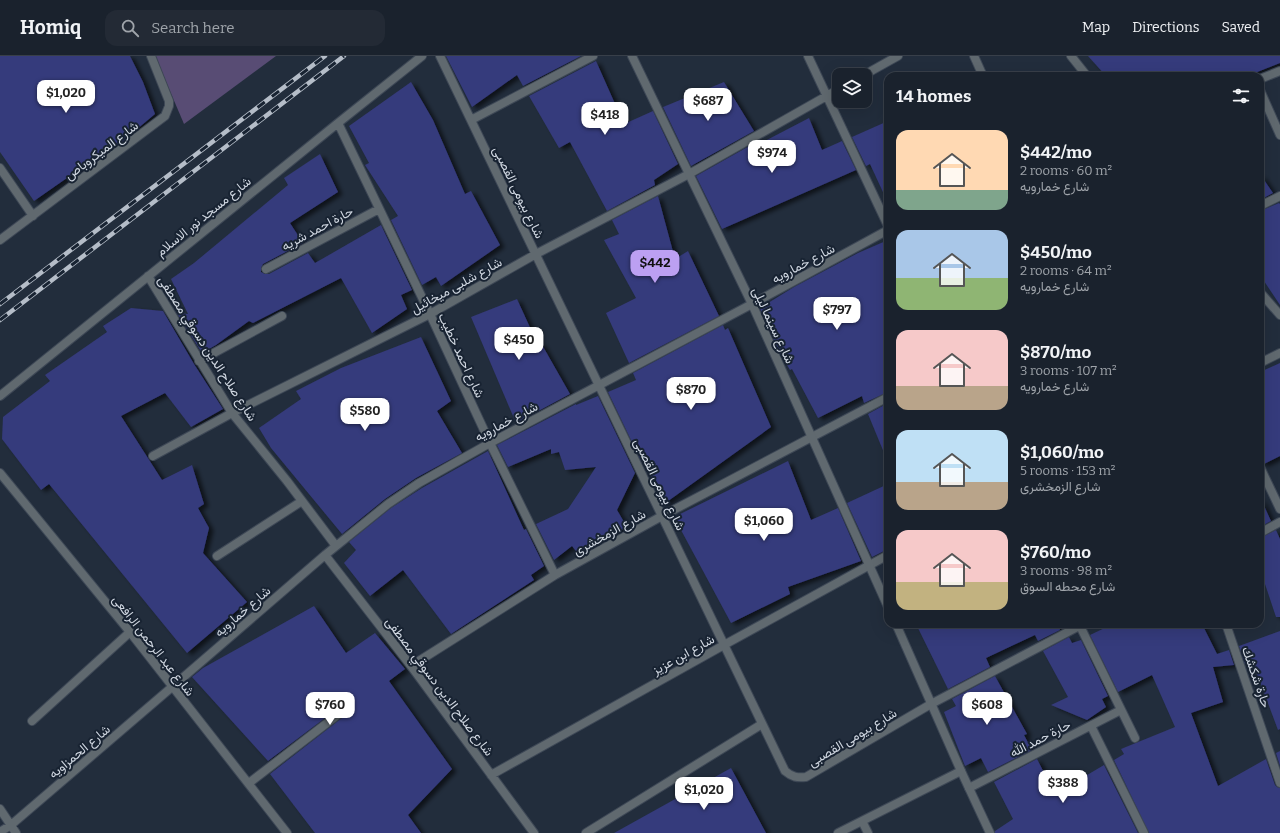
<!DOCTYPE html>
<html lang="en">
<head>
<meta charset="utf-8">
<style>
	:root { --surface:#1a222d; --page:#232a35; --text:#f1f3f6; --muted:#9fa4aa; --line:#383f49; --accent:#bca0f2 }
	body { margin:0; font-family:Bitter,Vazirmatn,serif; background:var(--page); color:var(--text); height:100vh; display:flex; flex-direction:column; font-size:15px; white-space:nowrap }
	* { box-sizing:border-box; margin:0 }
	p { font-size:13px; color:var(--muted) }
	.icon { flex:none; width:22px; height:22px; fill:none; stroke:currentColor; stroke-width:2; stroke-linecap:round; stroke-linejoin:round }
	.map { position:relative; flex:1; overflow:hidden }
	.panel { position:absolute; left:884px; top:16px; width:380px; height:556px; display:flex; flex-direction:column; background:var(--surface); border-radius:12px; box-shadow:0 4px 16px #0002,0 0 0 1px var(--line) }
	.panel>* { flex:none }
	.tools { position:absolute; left:832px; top:12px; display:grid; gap:8px }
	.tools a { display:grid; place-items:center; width:40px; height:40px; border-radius:8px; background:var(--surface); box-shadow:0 4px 16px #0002,0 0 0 1px var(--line); font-size:20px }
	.price { position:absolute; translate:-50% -34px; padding:0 9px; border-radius:8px; background:#fff; color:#222; font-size:13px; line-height:26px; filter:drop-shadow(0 1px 2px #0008) }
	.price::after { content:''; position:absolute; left:50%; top:24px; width:12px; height:9px; margin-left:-6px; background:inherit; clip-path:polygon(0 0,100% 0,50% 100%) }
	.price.current { background:var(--accent); color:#111 }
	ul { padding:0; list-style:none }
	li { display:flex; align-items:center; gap:12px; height:100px; padding:0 12px }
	li span { display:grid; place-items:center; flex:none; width:112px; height:80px; border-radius:12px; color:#555 }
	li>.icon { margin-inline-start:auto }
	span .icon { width:48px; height:48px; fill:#fffc; stroke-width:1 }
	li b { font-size:17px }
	h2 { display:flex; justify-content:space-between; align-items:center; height:48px; padding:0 12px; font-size:17px }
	header { display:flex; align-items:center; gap:24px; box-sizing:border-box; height:56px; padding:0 20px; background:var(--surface); border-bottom:1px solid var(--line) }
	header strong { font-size:19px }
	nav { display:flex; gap:22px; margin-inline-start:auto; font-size:14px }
	.search { width:280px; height:36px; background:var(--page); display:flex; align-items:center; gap:10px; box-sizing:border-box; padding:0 14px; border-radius:12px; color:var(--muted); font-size:15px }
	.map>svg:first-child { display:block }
</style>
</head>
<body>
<header>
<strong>Homiq</strong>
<div class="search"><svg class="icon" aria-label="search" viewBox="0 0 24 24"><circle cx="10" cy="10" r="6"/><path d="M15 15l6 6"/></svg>Search here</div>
<nav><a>Map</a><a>Directions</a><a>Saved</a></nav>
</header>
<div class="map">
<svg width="1280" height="777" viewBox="0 0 1280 777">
	<defs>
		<filter id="shadow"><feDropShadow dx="4.5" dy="2.5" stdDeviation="2" flood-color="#0009"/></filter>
	</defs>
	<rect width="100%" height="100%" fill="#222d3c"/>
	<path fill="#584c74" d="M155,0H276L184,68Z"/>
	<path fill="#353a7b" filter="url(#shadow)" d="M0,0H130L143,26L155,58L118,89L117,87L34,145L0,96Z
		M446,0H581L523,30L517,19L472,51Z
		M1088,0H1280V7L1247,20H1106Z
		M596,5L624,68L653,55L678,108L654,124L655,129L607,155L570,86L559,92L529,40Z
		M411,26L433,64L465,138L471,135L500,189L441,230L436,221L422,229L391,164L398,160L365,109L369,107L349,70Z
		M724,26L754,75L691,110L663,51Z
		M809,62L822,94L842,85L856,114L722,173L696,120L760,84L761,87Z
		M888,65V147L870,108L866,110L852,81Z
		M320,98L338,136L290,167L303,187L263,208L261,212V216L265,218H269L308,197L315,207L381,169L412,234L401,239L407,253L372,277L341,222L253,267L249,265L216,289L202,297L177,257L188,258L171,223L194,207L288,129L284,122Z
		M1260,118L1273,137L1260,144Z
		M658,140L675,203L688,195L719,260L629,307L606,257L636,242L604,184L619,178L612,164Z
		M1279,147L1280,148V249L1260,219V155Z
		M888,184V336L864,347L862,340L818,362L792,313L790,314L778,294L760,252L794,231L858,197Z
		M517,243L538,289L541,287L570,338L516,367L471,261Z
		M131,252L163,255L194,308L223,353L191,371L165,337L121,360L162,424L192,409L204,448L198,452L209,472L203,497L247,546L187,597L49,428L41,434L2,383L3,361L50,325L45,319L107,276L103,270Z
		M723,269L725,274L728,272L771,371L664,448L642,403L641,405L608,336L636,324L633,317Z
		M421,281L451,345L437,355L462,397L416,422L385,443L342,478L271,392L259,372L301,343L296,335L341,312Z
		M1280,307V400L1264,408L1260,406V316Z
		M598,340L635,417L617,454L627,471L579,499L572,490L554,504L536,468L568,453L596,411L565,414L559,396L551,398V393L508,411L497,389L576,348V349Z
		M888,347V404H887L868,358Z
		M488,395L524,474L526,473L544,510L531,519L534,524L451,578L403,514L370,540L344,507L356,494L349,486L391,452L422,432Z
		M788,405L811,464L838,452L861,505L788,531L790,538L731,567L674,461Z
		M888,428V493L872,501L847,447Z
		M1260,441L1271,465L1260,471Z
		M1276,474L1280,483V561H1276L1260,513V482Z
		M314,550L346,597L375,577L405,613L389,625L452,713L408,759L421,777H315L270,718L343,661L345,657L344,653L340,652L337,653L268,705L192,621L203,612Z
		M916,568H1058L1060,574L1038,585L1035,579L986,602L990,611L948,633Z
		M1113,568H1202L1217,598L1229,594L1234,609L1213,611L1223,646L1191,657L1218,730L1266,703L1275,729L1277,731L1280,732V777H1149L1114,704L1124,698L1121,693L1175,671L1152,619L1118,636L1090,579Z
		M1280,575V673L1278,674L1253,607L1245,608L1239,590Z
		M1069,581L1072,587L1081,584L1108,640L1102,643L1106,651L1087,664L1051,649L1068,641L1043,595Z
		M995,620L1027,678L1024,679L1032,694L988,716L981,702L965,710L944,656L956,650L952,643Z
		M1280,695V710L1276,697Z
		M1037,703L1055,738L1104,709L1138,777H995V775L1013,763L994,726Z
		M731,712L766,777H614Z"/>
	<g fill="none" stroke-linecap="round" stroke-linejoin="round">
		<g stroke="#3e4856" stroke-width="10">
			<path id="service" d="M862,765L868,777
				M838,777L961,715"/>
		</g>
		<g stroke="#3e4856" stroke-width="10">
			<path id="minor" d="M440,0L785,715C792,721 797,722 806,721L931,648L1083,568
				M808,0L888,170
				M974,0L983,20
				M1071,0L1087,20
				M864,19L898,0
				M1260,23L1280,15
				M1260,34L1280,79
				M471,64L593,0
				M338,67L430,258L490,387L555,519
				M0,112L33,160
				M1260,150L1280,140
				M0,184L165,60L169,50V45L151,0
				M266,213L379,153
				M148,220L232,357L287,425L336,490
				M1260,236L1280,259
				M199,305L282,260
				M1260,307L1280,297
				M0,340L338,67L422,0
				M153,400L232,357L430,258L536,198L689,118L839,33
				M1260,411L1280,453
				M1260,477L1280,466
				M325,499L411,610L534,777
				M217,500L302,445
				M1226,568L1280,727
				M1080,570L1135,682
				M411,610L555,519L662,460L888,341
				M32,665L130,576
				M1091,670L1144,777
				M491,719L724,589L888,499
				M249,727L340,657
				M969,732L1121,654
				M0,753L16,777
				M0,776L11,769L172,631L325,499L388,448L419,427L490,387L752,248L888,174
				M586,777L762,668"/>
		</g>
		<g stroke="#3e4856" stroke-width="10">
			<path id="tertiary" d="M632,0L752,248L888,551
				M0,417L130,576L287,777
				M896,568L961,715L990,777"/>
		</g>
		<use href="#service" stroke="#60696f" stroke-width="8"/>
		<use href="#minor" stroke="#60696f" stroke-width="8"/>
		<use href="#tertiary" stroke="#60696f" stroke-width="8"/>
		<g stroke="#b5bdc8" stroke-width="4.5">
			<path id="rail" d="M0,248L325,0
				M0,264L344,0"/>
		</g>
		<use href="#rail" stroke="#182332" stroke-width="3" stroke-dasharray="9" stroke-linecap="butt"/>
	</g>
	<g text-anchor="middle" stroke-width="4" stroke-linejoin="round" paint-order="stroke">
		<g font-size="13" fill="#d0d7e1" stroke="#182332">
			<text transform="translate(101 94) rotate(-37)" y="5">شارع الميكروباص</text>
			<text transform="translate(519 136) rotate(64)" y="5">شارع بيومى القصبى</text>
			<text transform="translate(203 160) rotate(-39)" y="5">شارع مسجد نور الاسلام</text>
			<text transform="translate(317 172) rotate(-28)" y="5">حارة احمد شريه</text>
			<text transform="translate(803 207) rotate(-28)" y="5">شارع خمارويه</text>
			<text transform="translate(456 229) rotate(-29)" y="5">شارع شلبى ميخائيل</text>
			<text transform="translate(774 269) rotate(65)" y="5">شارع سينما ليلى</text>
			<text transform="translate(208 292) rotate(57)" y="5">شارع صلاح الدين دسوقي مصطفى</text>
			<text transform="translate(462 299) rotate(65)" y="5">شارع احمد خطيب</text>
			<text transform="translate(506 365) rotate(-28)" y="5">شارع خمارويه</text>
			<text transform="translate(660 428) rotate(64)" y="5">شارع بيومى القصبى</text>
			<text transform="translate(609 476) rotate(-29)" y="5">شارع الزمخشرى</text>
			<text transform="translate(242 555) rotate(-41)" y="5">شارع خمارويه</text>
			<text transform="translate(154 589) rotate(52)" y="5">شارع عبد الرحمن الرافعى</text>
			<text transform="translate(683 598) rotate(-29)" y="5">شارع ابن عزيز</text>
			<text transform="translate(1257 621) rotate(71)" y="5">حارة شكشك</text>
			<text transform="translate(440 630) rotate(53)" y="5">شارع صلاح الدين دسوقي مصطفى</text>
			<text transform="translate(852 681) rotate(-31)" y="5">شارع بيومى القصبى</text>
			<text transform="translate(1040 682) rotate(-27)" y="5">حارة حمد الله</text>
			<text transform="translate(79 695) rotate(-40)" y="5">شارع الحمزاويه</text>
		</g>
	</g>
</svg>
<div class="tools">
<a><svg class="icon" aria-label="layers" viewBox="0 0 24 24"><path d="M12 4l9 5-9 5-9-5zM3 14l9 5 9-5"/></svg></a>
</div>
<b class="price" style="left:66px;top:58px">$1,020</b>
<b class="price" style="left:708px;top:66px">$687</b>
<b class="price" style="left:605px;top:80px">$418</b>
<b class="price" style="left:772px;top:118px">$974</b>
<b class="price current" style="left:655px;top:228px">$442</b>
<b class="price" style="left:837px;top:275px">$797</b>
<b class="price" style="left:519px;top:305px">$450</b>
<b class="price" style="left:691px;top:355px">$870</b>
<b class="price" style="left:365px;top:376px">$580</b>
<b class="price" style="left:764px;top:486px">$1,060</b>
<b class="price" style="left:330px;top:670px">$760</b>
<b class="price" style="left:987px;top:670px">$608</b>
<b class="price" style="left:1063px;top:748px">$388</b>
<b class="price" style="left:704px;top:755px">$1,020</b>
<section class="panel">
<h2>14 homes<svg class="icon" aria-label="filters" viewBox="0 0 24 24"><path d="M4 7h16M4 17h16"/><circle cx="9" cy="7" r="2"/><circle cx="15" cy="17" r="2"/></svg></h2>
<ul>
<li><span style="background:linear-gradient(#ffd9b3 75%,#7fa58c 0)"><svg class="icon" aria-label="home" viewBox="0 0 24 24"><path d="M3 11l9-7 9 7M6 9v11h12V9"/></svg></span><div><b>$442/mo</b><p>2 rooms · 60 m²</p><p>شارع خمارويه</p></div></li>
<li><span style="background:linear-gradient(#a9c7e8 60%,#8fb573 0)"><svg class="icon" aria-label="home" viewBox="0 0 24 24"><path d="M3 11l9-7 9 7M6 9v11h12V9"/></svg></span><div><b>$450/mo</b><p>2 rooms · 64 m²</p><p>شارع خمارويه</p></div></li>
<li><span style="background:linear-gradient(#f6c9c9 70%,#b9a48a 0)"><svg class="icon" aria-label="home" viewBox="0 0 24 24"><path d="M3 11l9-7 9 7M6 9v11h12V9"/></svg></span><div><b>$870/mo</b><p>3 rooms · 107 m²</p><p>شارع خمارويه</p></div></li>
<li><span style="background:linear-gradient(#bfe0f5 65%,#b9a48a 0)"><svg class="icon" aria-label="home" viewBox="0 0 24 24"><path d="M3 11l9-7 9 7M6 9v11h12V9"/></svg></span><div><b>$1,060/mo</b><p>5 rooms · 153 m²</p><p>شارع الزمخشرى</p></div></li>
<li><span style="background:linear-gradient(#f6c9c9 65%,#c2b280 0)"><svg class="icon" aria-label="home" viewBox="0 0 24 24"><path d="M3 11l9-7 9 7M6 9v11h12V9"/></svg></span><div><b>$760/mo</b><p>3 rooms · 98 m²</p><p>شارع محطه السوق</p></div></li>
</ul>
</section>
</div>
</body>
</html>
